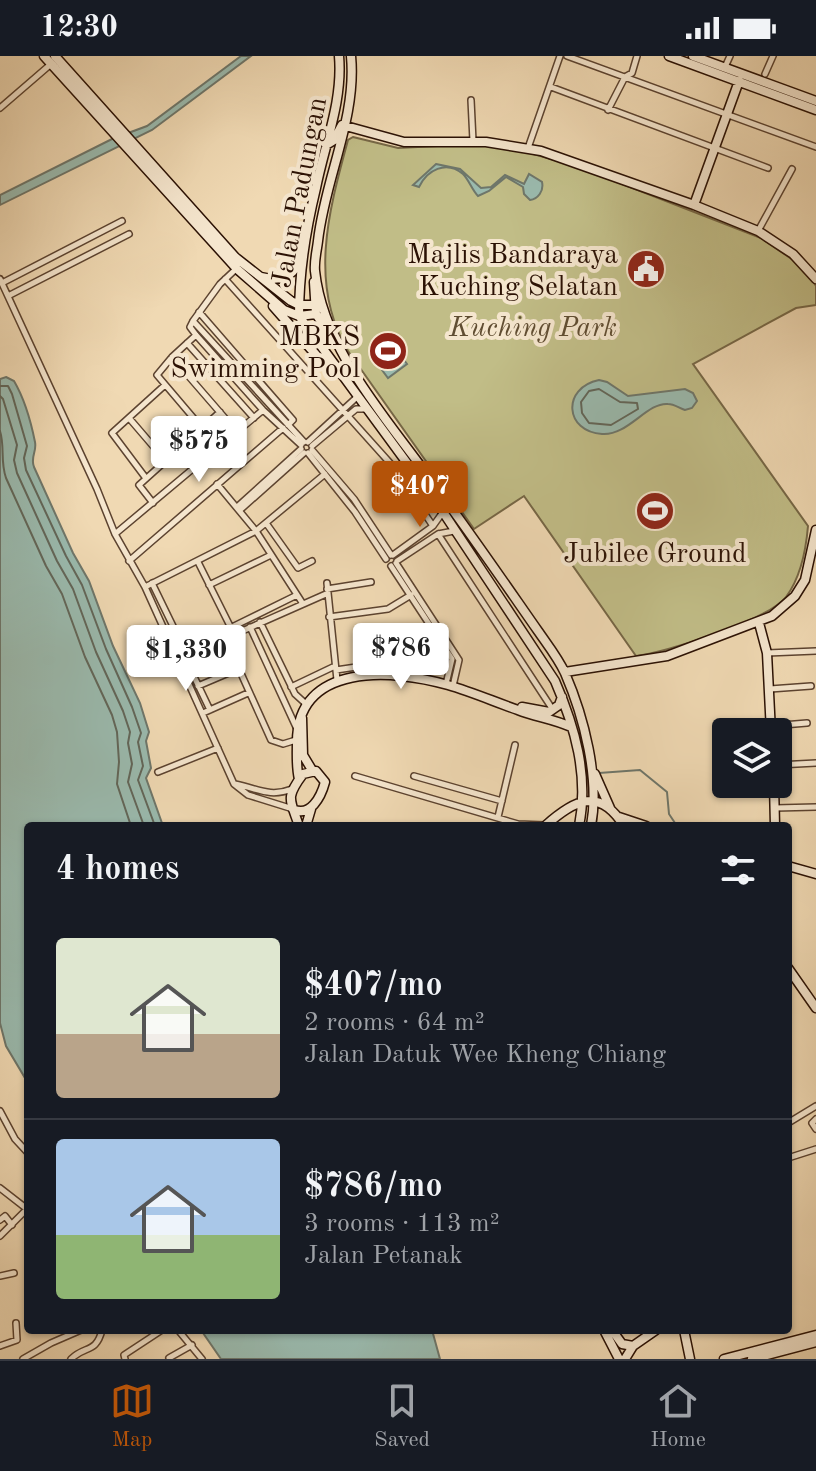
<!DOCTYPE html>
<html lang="en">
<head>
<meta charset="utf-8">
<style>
	:root { --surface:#171b24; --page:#20242c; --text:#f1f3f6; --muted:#9ea1a6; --line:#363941; --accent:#b45309 }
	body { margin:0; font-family:"Old Standard TT",serif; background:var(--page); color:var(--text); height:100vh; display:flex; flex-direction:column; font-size:30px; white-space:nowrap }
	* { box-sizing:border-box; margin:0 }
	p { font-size:26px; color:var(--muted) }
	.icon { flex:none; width:44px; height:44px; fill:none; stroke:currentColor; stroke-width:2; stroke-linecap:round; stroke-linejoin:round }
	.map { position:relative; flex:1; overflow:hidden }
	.side { position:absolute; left:24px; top:766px; width:768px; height:512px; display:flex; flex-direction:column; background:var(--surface); border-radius:8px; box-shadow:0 2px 6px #0004 }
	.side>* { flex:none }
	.controls { position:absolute; left:712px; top:662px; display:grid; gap:16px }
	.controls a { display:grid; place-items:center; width:80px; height:80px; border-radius:8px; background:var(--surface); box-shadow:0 2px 6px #0004; font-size:40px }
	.price { position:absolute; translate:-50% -68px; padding:0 18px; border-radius:8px; background:#fff; color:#222; font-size:26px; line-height:52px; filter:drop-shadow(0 2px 4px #0008) }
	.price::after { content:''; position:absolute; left:50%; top:48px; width:24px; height:18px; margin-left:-12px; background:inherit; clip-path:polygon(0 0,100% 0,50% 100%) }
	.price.selected { background:var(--accent); color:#fff }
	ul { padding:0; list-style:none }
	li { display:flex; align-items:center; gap:24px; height:200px; padding:0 32px }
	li+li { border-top:2px solid var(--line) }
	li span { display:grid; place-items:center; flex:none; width:224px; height:160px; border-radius:8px; color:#555 }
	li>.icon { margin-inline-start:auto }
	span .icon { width:96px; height:96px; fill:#fffc; stroke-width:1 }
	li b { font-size:34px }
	h2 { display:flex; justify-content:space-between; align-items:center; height:96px; padding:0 32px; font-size:34px }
	.status { display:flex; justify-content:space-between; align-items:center; height:56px; padding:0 40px; background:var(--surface); direction:ltr }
	.status svg { height:22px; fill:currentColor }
	.tabs { display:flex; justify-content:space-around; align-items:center; height:112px; border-top:2px solid var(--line); background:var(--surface); font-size:22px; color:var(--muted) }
	.tabs a { display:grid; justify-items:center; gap:4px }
	.tabs .selected { color:var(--accent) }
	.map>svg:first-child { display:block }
</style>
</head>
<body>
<div class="status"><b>12:30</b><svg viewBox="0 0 49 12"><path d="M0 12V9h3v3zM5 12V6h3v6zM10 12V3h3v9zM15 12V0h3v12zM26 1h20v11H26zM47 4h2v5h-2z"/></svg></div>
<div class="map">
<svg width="816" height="1303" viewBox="0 0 816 1303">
	<rect width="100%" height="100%" fill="#f0d9b3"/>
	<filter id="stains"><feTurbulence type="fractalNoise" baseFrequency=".0025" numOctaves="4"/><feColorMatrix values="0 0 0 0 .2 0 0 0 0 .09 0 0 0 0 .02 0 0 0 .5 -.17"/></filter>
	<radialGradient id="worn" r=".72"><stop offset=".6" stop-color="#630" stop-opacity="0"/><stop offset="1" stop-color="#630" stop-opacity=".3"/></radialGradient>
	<path fill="#c1bd87" stroke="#766746" stroke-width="2" d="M353,81L398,92L478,88L512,92L576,110L761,182L793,204L810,221L816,230V249L796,252L693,308L808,470C806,494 801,521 786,541C768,564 665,597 636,600L524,440L474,473L348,295C308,228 329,154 348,84Z"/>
	<path fill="#9abaae" stroke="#6e766a" stroke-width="2" d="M241,0H251L152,74L0,149V139L112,83L147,70Z
		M436,108L460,113L481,132L491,131L505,119L524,128L529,118L542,126C544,135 538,143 530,144L524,138L523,131L506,121L489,135L478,140C472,134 469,124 463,118C446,104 427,114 419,131L413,129Z
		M384,277L407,308L388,322L379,310L386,304L372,286Z
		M6,321L14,325C24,342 31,366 35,386C37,396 30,401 34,411L73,497L89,525L113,590L140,647L149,676L146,685L151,712L146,722L163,770H28V1027L6,990L0,967V323Z
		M599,324L607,326L628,340L685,333L693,337L697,345L692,352L685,354C679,352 674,348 668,348C647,346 628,380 602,378C565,376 561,332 599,324Z
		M201,1274H432L440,1303H221Z"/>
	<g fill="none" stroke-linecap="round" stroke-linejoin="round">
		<path stroke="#626659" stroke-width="2" d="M0,330H8L12,338L27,390L24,402L26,414L66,500L82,529L106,593L132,651L141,677L138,686L143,710L138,724L155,770
			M599,333L620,346L637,347L638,353L611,369L589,367L582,357L581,346L589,335Z
			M0,340L3,343L17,389L14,404L17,417L57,505L73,533L96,596L123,655L130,676L128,687L132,708L128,726L144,770
			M0,375C5,391 0,405 6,422L46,510L62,538L85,601L112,659L117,676L119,706L117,728L131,770"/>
		<path stroke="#6e766a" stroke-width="2" d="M599,717L640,714L667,736L669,758L677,770"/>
		<g stroke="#5c4330" stroke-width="8">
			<path id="street" d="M567,0L816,91
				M725,11L730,0
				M765,18L773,0
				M551,31L768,112
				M471,44L473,85
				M0,52L51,8
				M608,54L625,21L632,17L637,0
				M528,92L560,0
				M758,175L792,113
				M0,223L97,433L115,478L145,531L234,728L248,739L293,753
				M225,223L390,407L433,470
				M2,227L122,165
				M8,240L129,178
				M199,256L293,364L288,369
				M193,265L190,271L196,279L263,354L301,389
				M193,265L304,386
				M193,265L220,228L236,213
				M196,279L172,301L157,319L202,372
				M187,287L254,362
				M172,301L237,376
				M129,362L165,404
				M308,386L357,341
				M312,390L356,353H365
				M312,394L354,443L391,499
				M308,397L355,456L386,503
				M145,421L112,377L165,329
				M217,428L256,475L303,548
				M153,447L139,429L220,356
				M237,451L301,393
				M240,454L304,397
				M266,467L298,512L312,505
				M115,478L263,354
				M438,478L553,654
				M393,499L433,470L443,456
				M129,505L283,372
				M397,505L438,478L454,475
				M198,506L234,578
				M396,507L459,604L453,630
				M391,510L452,603L446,628
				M152,527L187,599
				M327,527L337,624
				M209,529L271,499
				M145,531L256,475L325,418
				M327,533L371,526
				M329,561L388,553L411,539
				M260,566L295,638L306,648
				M250,571L297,673
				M230,572L297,539
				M225,582L271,684L283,688L296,684
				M767,597L816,595
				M179,603L326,538
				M187,608L228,591
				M188,608L210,654
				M336,614L410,603L418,610V622
				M198,630L238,613
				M291,631L335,610
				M770,633L811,630
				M203,657L248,637
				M771,670L807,667
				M778,709L816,707
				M158,716L218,692
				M355,720L518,768L544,769
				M414,720L502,745
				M235,728C257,732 269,742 292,733
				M775,752L816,751
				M498,761L515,689
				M0,1055L15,1083L28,1097
				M816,1063L812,1067L816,1073
				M788,1067L816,1050
				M788,1102L816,1093
				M0,1132L27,1153
				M0,1164L5,1160L12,1169
				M0,1180L28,1152
				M0,1220L14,1217
				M178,1274L202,1303
				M0,1290L17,1284L16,1267
				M169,1302L192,1289
				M23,1303L51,1287L81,1274
				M71,1303C85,1289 96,1298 102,1274
				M125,1303L124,1299L162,1274"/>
		</g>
		<g stroke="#2b1104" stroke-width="11">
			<path id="secondary" d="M44,0L237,213L284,254L299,260L316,258
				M55,0L235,201L291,245L299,249H314
				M339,0C343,45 325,87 316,132C306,173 299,217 299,260L443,456L555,625C575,671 589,720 579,770
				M351,0C357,62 325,122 318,185C317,194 314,205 315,215C323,291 382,357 425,416C464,468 501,522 538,575C547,588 558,602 565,617C584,661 600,723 591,770
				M669,0L816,54
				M693,0L816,45
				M326,89L334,84L342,69L404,86H486L541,95L694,149L758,175L793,198L816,223
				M694,149L739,25
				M261,221C281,226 293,221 301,202
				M314,226L316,258L331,280
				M273,250L325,309L342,319
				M759,567L767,597L771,676
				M565,616L667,600L772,560L795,540L805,524L816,474
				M522,651L549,656L559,649L562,641
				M302,662L303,699L312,714
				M595,718L610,752
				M299,723C296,711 297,698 297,686C297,606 393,613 448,629C472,636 495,646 518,654C536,661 554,663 571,671
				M774,728L775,770
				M293,753C310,762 321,741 325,726L316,715L303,718C285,742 290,743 299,770
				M619,761L646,770
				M306,770L311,753
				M545,770C574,744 599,730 624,770
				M788,810L816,818
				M788,912L816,952
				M604,1274L619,1303
				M612,1274L622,1288L633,1290L656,1274
				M684,1274L690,1303
				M625,1303L633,1290
				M724,1303L816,1279
				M752,1303L816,1286"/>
		</g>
		<use href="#street" stroke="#f5e6ce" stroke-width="5"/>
		<use href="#secondary" stroke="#f5e6ce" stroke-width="8"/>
	</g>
	<defs>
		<g id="civic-disc" transform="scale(2)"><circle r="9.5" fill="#8f2418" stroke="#f5e6ce"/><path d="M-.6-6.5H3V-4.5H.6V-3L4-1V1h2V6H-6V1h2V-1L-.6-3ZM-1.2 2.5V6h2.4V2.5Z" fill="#fff"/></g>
		<g id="stadium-disc" transform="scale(2)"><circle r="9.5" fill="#8f2418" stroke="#f5e6ce"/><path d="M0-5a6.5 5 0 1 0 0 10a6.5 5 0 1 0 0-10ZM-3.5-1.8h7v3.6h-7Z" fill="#fff"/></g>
	</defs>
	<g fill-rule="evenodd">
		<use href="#civic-disc" x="646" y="213"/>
		<use href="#stadium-disc" x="388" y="295"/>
		<use href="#stadium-disc" x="655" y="455"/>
	</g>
	<g text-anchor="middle" stroke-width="8" stroke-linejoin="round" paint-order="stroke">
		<g font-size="28" fill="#2b1104" stroke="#f5e6ce">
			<text transform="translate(298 136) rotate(-79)" y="10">Jalan Padungan</text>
		</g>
		<g font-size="28" fill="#2b1104" stroke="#f5e6ce" text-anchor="end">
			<text x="618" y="207">Majlis Bandaraya<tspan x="618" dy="32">Kuching Selatan</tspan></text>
			<text x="360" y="289">MBKS<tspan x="360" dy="32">Swimming Pool</tspan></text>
			<text x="655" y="506" text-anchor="middle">Jubilee Ground</text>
		</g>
		<g font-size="28" font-style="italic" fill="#604d32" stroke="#f5e6ce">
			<text x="533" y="280">Kuching Park</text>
		</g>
	</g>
	<rect width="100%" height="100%" filter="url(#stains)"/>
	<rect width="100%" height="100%" fill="url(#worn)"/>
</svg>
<div class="controls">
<a><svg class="icon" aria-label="layers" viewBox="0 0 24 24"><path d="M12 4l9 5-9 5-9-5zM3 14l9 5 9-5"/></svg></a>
</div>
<b class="price" style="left:199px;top:428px">$575</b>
<b class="price selected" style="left:420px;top:473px">$407</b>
<b class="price" style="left:401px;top:635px">$786</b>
<b class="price" style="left:186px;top:637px">$1,330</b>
<section class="side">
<h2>4 homes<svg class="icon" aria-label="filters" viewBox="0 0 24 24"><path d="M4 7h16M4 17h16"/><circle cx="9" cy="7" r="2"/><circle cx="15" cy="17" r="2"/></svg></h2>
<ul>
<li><span style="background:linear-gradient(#dfe7d0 60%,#b9a48a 0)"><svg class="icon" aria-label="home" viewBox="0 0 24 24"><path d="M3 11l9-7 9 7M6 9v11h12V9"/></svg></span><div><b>$407/mo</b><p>2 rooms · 64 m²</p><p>Jalan Datuk Wee Kheng Chiang</p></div></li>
<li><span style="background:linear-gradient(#a9c7e8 60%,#8fb573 0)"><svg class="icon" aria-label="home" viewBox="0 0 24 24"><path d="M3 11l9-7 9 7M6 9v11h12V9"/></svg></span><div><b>$786/mo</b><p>3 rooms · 113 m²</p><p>Jalan Petanak</p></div></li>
</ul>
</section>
</div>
<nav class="tabs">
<a class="selected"><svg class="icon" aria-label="map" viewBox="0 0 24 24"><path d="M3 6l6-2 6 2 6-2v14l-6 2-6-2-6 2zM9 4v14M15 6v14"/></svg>Map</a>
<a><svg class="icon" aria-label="saved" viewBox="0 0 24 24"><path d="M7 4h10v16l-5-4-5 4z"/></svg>Saved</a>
<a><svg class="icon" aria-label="home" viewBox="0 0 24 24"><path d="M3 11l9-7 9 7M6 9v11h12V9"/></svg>Home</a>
</nav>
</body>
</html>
